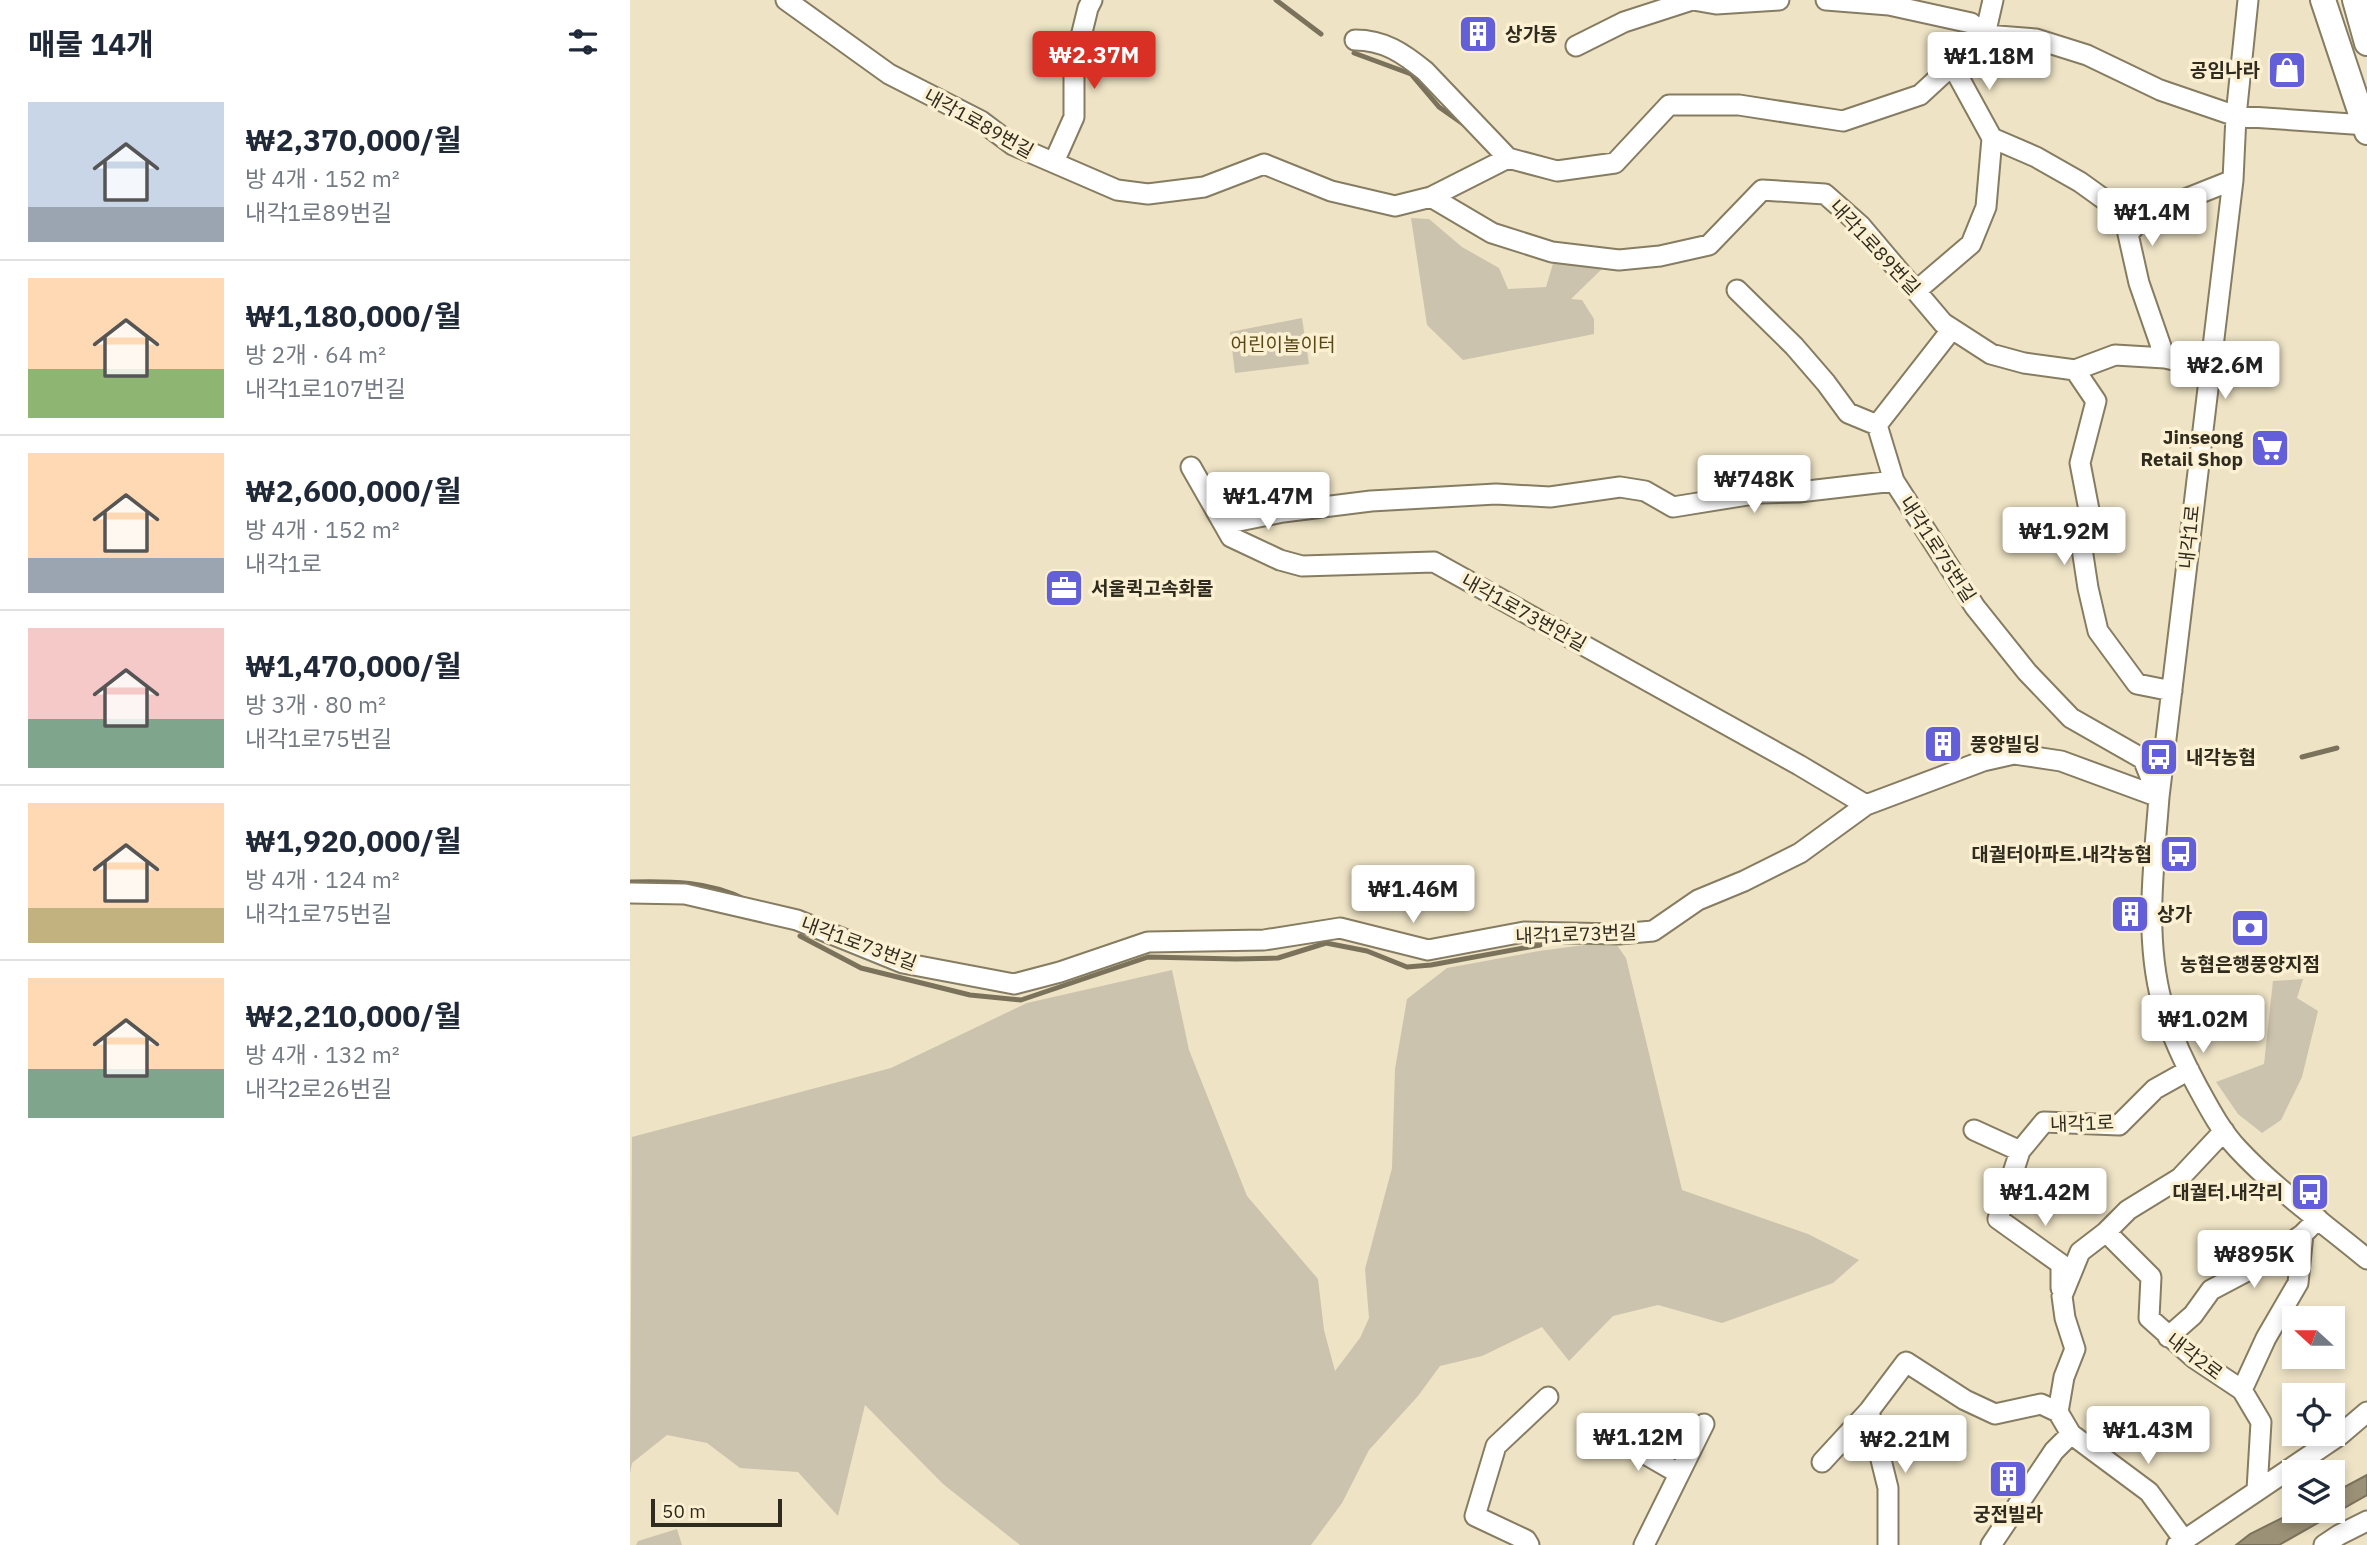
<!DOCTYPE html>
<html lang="ko">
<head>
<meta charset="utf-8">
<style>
	:root { --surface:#fff; --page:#f2f2f3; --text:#1f2937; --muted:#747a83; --line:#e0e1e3; --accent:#d93025 }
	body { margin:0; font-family:"IBM Plex Sans","Noto Sans KR",sans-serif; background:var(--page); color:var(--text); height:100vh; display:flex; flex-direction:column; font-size:26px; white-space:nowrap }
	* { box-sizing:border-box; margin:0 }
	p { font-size:23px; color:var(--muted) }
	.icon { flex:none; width:38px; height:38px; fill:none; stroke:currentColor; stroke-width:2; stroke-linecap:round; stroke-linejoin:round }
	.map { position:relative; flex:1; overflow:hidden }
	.details { display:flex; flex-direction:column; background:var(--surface); width:630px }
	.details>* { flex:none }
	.needle { width:46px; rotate:291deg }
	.controls { position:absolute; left:1652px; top:1306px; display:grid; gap:14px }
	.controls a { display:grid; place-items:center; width:63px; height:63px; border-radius:0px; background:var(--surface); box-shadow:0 4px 10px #0003; font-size:35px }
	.scale { position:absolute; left:21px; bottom:18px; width:131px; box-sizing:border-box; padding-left:7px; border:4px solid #2f2b1f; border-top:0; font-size:19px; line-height:24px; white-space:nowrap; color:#2f2b1f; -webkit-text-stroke:5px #fbf0d2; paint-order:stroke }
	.price { position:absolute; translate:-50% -60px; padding:0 16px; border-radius:7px; background:#fff; color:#222; font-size:23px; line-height:46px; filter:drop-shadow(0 2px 4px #0008) }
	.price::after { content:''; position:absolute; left:50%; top:42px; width:21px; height:16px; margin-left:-10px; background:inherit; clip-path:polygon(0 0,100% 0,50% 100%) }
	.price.active { background:var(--accent); color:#fff }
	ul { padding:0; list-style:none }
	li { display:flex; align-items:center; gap:21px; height:175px; padding:0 28px }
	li+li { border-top:2px solid var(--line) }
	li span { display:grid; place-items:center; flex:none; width:196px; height:140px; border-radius:0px; color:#555 }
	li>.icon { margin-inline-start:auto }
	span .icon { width:84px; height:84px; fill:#fffc; stroke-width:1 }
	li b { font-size:30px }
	h2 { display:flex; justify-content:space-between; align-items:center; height:84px; padding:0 28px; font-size:30px }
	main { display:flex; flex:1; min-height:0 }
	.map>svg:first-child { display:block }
</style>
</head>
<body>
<main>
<section class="details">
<h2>매물 14개<svg class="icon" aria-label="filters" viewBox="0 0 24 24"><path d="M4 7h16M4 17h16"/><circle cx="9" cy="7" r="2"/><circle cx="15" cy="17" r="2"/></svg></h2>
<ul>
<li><span style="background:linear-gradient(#c9d6e8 75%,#9aa5b1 0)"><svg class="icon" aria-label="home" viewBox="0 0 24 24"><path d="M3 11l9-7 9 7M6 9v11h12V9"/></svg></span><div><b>₩2,370,000/월</b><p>방 4개 · 152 m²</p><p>내각1로89번길</p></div></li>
<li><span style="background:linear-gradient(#ffd9b3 65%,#8fb573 0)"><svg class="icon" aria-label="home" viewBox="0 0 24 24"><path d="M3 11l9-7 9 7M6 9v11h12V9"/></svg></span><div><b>₩1,180,000/월</b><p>방 2개 · 64 m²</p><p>내각1로107번길</p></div></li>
<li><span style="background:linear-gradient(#ffd9b3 75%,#9aa5b1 0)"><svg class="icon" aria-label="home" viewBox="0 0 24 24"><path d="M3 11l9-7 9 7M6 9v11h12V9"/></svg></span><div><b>₩2,600,000/월</b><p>방 4개 · 152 m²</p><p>내각1로</p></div></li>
<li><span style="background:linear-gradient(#f6c9c9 65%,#7fa58c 0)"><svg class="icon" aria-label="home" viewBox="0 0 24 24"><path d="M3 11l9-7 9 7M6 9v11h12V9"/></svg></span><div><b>₩1,470,000/월</b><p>방 3개 · 80 m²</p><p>내각1로75번길</p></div></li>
<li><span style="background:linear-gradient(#ffd9b3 75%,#c2b280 0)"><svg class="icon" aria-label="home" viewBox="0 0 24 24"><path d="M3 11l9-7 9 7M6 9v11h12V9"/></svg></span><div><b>₩1,920,000/월</b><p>방 4개 · 124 m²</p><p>내각1로75번길</p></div></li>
<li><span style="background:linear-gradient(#ffd9b3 65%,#7fa58c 0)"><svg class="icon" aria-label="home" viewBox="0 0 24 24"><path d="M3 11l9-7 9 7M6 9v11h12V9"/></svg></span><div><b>₩2,210,000/월</b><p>방 4개 · 132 m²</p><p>내각2로26번길</p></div></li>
</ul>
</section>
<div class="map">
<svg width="1737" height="1545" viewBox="0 0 1737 1545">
	<rect width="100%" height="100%" fill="#eee3c5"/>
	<path fill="#cbc3ad" d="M781,218L799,219L832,247L869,268L878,289L916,287L925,257L976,265L941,299L952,300L964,319V334L833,360L797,325Z
		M672,318L679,364L605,373L600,332Z
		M984,941L996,958L1052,1190L1178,1234L1229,1260L1203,1283L1092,1323L1028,1305L983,1316L939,1361L912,1327L852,1356L810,1366L788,1396L739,1450L712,1503L681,1545H390L313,1484L235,1405L208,1516L168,1472L110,1468L77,1443L37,1435L2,1463L0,1473L2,1137L261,1068L397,1003L542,970L559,1050L617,1196L688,1279L694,1330L705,1371L730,1338L739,1318L735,1269L762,1168L765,1069L777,999L817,968L909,951Z
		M1673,979L1667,998L1688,1011L1672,1077L1651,1120L1632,1133L1608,1114L1586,1082L1634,1064L1643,981Z
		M47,1529L52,1545H6L8,1541Z"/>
	<path fill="#9b9176" stroke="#7b725c" stroke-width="2" d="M1737,1475V1495L1649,1545H1606L1620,1534L1668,1510H1703V1493Z"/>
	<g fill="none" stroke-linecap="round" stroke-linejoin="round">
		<path stroke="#7b725c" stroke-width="5" d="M646,0L691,34
			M724,53L781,74L809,107L836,126
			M1672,757L1707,748
			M0,882C40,881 80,881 116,900
			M170,936L231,968L340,995L391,1000L518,957L606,959L648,958L696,943L737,951L777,967L801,965L910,945"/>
		<g stroke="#867c61" stroke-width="23">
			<path id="minor" d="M156,0L259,74L351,121L383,145L487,190L518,194L574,187L634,164L701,191L765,206L801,197L878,158
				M1063,0L1086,4L1149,0
				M1196,0L1259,5L1341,23L1355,35L1363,0
				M1618,0L1606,116L1603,180L1529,797C1524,865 1514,936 1532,1003C1540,1033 1553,1060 1567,1086C1579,1108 1591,1131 1608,1149C1646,1190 1694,1223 1737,1259
				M725,40C754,40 773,53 795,71L878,158L927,171L985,163L1039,105H1109L1213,121L1290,95L1355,35L1406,39L1457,55L1530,90L1606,116L1737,125
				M946,46L994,22L1062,0
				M1322,65L1362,138
				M424,162L444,117V65L458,8L462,0
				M801,197L862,233L922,252L989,260L1030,256L1079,245L1132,190L1195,194L1230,225L1313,323L1361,354L1394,363L1445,370L1485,355L1535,358L1579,368
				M1107,290L1164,346L1196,383L1218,413L1247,425
				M1286,291L1341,244L1356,207L1362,138L1406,157L1450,182L1507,223
				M1535,358L1509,283L1498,234L1515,215L1603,180
				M1445,370L1466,401L1450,463L1459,510L1451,542L1458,588L1468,631L1507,684L1542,691
				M561,467L601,537L650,560L672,566L804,562L1169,765L1236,805
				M1264,481L1247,425L1322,329
				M594,524L653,512L741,501L866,494L920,497L990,487L1015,491L1043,507L1130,493L1169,492L1264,481L1345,607L1397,672L1441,718L1513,759L1528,796
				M0,893L55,894L167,920L273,963L384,984L430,972L518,942L634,940L710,928L798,950L894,932L989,934L1023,931L1068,900L1114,881L1170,853L1236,805L1353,761L1384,754L1431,761L1529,797
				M1344,1130L1390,1151L1414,1122L1489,1125L1525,1089L1559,1070
				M1390,1151L1368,1219L1431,1264V1288
				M1476,1232L1521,1277L1519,1318L1564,1358L1612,1390L1631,1422L1627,1490
				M1538,1337L1563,1315L1581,1290L1634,1262L1673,1234L1688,1219
				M1612,1390L1636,1338L1668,1283L1673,1234
				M1239,1411L1258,1488V1545
				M1441,1434L1519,1492L1554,1540
				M989,1439L1048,1473
				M1192,1462L1239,1411L1276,1362L1335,1400L1365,1414L1411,1404L1428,1412
				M899,1545L896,1540L845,1516L866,1446L918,1397
				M1014,1545L1074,1424
				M1361,1545L1424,1451L1441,1434L1428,1412L1434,1377L1445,1349L1435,1318L1432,1296L1450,1252L1476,1232L1498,1210L1550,1178L1594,1131
				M1547,1545L1710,1435L1737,1412
				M1694,1545L1709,1535L1737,1521"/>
		</g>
		<g stroke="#867c61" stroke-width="28">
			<path id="major" d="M1693,0L1737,132
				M1725,0L1737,43"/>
		</g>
		<use href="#minor" stroke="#fff" stroke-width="19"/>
		<use href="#major" stroke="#fff" stroke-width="24"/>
	</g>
	<defs>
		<g id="building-square" transform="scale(2.0125)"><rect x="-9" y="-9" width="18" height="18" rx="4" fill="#635fd8" stroke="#fbf0d2"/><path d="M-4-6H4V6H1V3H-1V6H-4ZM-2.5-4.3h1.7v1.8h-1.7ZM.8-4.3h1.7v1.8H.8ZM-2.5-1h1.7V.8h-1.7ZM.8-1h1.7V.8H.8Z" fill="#fff"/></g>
		<g id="shop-square" transform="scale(2.0125)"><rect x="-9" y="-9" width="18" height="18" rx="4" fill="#635fd8" stroke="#fbf0d2"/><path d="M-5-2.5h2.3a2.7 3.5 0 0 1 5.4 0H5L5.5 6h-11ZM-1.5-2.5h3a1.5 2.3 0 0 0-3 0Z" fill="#fff"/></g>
		<g id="supermarket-square" transform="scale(2.0125)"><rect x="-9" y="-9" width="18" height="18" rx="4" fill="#635fd8" stroke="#fbf0d2"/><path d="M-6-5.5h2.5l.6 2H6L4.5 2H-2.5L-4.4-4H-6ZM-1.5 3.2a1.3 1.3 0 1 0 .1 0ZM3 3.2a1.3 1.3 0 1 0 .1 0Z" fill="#fff"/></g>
		<g id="office-square" transform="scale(2.0125)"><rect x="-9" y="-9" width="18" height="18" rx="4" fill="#635fd8" stroke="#fbf0d2"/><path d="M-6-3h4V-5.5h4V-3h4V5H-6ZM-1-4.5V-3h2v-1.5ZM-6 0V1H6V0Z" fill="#fff"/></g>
		<g id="bus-square" transform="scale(2.0125)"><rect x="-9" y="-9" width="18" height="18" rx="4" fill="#635fd8" stroke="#fbf0d2"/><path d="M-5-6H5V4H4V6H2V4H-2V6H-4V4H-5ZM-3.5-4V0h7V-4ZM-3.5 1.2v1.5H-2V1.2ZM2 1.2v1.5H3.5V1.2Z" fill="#fff"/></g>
		<g id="bank-square" transform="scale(2.0125)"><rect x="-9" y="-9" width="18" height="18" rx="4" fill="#635fd8" stroke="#fbf0d2"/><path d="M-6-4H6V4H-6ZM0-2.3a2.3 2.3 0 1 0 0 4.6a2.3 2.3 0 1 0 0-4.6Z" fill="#fff"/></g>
	</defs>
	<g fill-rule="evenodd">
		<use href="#building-square" x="848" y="34"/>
		<use href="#shop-square" x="1657" y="70"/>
		<use href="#supermarket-square" x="1640" y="448"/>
		<use href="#office-square" x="434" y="588"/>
		<use href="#building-square" x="1313" y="744"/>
		<use href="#bus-square" x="1529" y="757"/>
		<use href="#bus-square" x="1549" y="854"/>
		<use href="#building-square" x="1500" y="914"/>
		<use href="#bank-square" x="1620" y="928"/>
		<use href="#bus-square" x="1680" y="1192"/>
		<use href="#building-square" x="1378" y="1479"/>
	</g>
	<g text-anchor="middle" stroke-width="7" stroke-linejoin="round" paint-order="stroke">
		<g font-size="19" font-weight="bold" fill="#2f2b1f" stroke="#fbf0d2" text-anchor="start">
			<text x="875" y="41">상가동</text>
			<text x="1630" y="77" text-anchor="end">공임나라</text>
			<text x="1613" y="444" text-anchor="end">Jinseong<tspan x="1613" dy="22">Retail Shop</tspan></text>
			<text x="461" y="595">서울퀵고속화물</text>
			<text x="1340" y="751">풍양빌딩</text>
			<text x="1556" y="764">내각농협</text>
			<text x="1522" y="861" text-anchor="end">대궐터아파트.내각농협</text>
			<text x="1527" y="921">상가</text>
			<text x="1620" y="971" text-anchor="middle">농협은행풍양지점</text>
			<text x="1653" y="1199" text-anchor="end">대궐터.내각리</text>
			<text x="1378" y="1521" text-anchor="middle">궁전빌라</text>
		</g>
		<g font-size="19" fill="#2f2b1f" stroke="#fbf0d2">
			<text transform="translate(349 123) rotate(29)" y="7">내각1로89번길</text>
			<text transform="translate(1245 247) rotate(47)" y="7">내각1로89번길</text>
			<text transform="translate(1559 537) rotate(-84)" y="7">내각1로</text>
			<text transform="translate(1308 549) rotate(57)" y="7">내각1로75번길</text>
			<text transform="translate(894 612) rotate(29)" y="7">내각1로73번안길</text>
			<text transform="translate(946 934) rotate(-2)" y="7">내각1로73번길</text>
			<text transform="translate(229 943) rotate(20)" y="7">내각1로73번길</text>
			<text transform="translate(1452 1123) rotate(-2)" y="7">내각1로</text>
			<text transform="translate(1565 1356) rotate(37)" y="7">내각2로</text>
		</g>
		<g font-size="19" fill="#594815" stroke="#fbf0d2">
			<text x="653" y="351">어린이놀이터</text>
		</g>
	</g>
</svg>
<div class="controls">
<a><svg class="needle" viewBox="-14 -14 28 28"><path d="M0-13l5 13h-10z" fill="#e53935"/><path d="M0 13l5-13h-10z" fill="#747a83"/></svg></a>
<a><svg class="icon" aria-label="locate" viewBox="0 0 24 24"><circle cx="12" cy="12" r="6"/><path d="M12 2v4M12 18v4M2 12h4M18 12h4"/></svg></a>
<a><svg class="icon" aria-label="layers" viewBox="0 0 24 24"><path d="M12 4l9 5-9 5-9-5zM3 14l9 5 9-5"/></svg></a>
</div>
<div class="scale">50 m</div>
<b class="price active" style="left:464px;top:91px">₩2.37M</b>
<b class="price" style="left:1359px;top:92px">₩1.18M</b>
<b class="price" style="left:1522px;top:248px">₩1.4M</b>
<b class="price" style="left:1595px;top:401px">₩2.6M</b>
<b class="price" style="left:1124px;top:515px">₩748K</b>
<b class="price" style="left:638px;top:532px">₩1.47M</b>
<b class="price" style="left:1434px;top:567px">₩1.92M</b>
<b class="price" style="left:783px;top:925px">₩1.46M</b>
<b class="price" style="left:1573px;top:1055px">₩1.02M</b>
<b class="price" style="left:1415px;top:1228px">₩1.42M</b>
<b class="price" style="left:1624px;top:1290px">₩895K</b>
<b class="price" style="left:1518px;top:1466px">₩1.43M</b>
<b class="price" style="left:1008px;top:1473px">₩1.12M</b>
<b class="price" style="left:1275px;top:1475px">₩2.21M</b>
</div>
</main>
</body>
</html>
